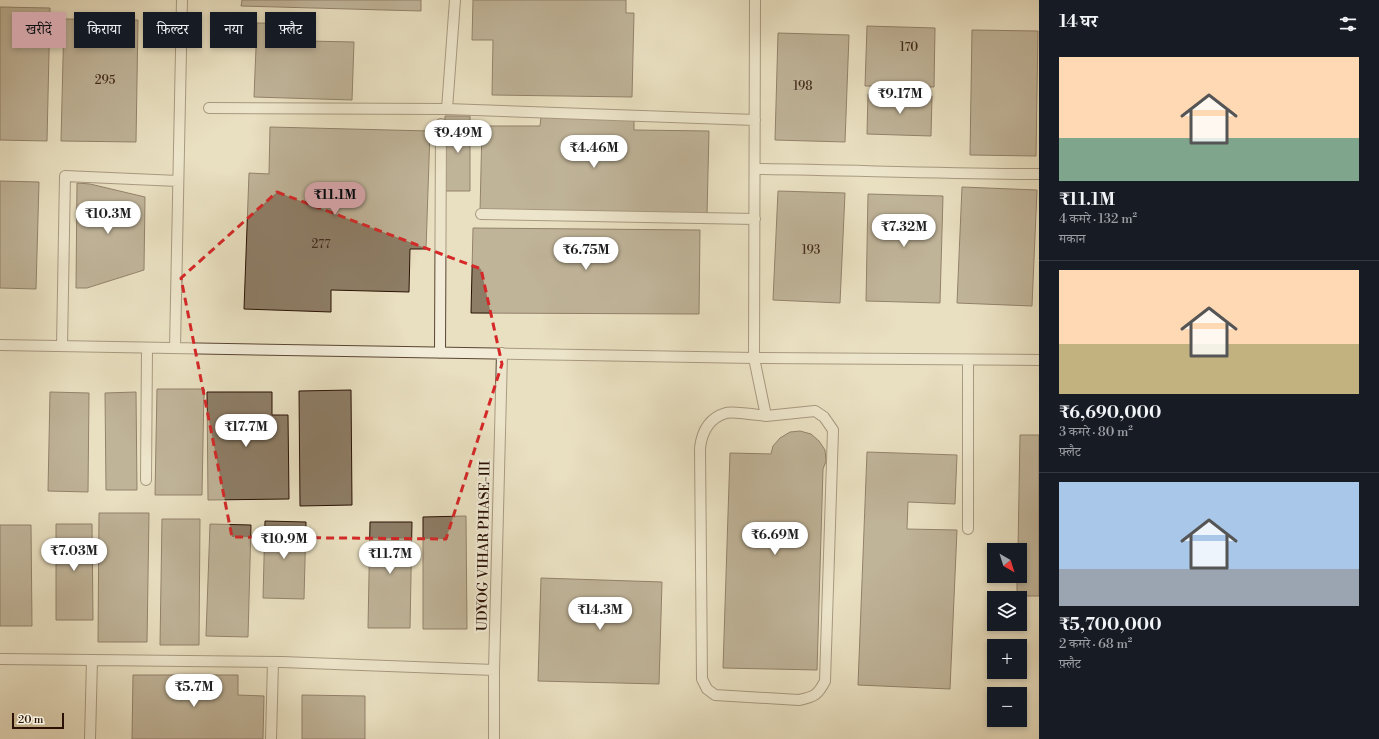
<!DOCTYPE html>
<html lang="hi">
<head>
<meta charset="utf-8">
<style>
	:root { --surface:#171b24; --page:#20242c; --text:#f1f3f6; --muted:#9ea1a6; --line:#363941; --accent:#c59692 }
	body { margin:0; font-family:"Libre Bodoni","Noto Serif Devanagari",serif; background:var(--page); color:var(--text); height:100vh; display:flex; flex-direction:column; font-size:15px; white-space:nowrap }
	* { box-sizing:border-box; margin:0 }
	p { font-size:13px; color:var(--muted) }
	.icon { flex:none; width:22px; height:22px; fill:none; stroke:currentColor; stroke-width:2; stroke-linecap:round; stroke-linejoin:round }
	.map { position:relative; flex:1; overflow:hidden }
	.panel { display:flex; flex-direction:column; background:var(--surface); width:340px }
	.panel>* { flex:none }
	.banner { position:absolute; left:12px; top:12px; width:380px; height:36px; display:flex; gap:8px }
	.needle { width:26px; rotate:141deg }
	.controls { position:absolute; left:987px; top:543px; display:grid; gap:8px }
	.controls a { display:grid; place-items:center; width:40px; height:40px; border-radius:0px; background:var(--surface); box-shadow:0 2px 6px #0003; font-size:20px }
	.scale { position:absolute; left:12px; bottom:10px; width:52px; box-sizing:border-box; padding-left:4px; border:2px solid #2a1104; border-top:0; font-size:11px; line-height:14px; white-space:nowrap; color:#2a1104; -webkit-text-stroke:3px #f1ebd7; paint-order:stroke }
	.price { position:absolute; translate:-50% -34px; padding:0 9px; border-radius:14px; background:#fff; color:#222; font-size:13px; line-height:26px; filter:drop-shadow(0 1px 2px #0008) }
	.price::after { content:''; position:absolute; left:50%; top:24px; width:12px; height:9px; margin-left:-6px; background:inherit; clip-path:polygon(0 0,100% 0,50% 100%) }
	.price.active { background:var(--accent); color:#111 }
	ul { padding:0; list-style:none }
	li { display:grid; align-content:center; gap:8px; height:212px; padding:0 20px }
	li+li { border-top:1px solid var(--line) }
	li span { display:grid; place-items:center; height:124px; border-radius:0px; color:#555 }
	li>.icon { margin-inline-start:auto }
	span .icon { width:72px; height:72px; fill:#fffc; stroke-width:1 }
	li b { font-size:17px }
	h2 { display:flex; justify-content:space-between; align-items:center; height:48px; padding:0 20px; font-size:17px }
	.chip { padding:0 14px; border-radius:0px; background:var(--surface); box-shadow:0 2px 6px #0003; font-size:14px; line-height:36px }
	.chip.active { background:var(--accent); color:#111 }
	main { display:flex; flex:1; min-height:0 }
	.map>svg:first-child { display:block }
</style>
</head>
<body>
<main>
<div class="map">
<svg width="1039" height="739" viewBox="0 0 1039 739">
	<rect width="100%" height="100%" fill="#e9e0c1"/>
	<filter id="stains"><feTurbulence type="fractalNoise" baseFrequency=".005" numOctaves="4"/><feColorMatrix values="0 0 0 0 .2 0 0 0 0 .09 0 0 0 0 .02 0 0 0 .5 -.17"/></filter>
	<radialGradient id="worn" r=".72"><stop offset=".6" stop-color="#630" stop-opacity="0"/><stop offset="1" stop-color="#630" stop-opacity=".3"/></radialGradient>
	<path fill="#8d7d66" stroke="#2a1104" d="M242,0H421V11L241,6Z
		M473,0H626V13H634L632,97L492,95L493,40H472Z
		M0,7L50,8L47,141L0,140Z
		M64,19L138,20L136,142L61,141Z
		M257,23L309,24L308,41L354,42L352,100L254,97Z
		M867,26L935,28L934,87L865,86Z
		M972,30L1038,31L1036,156L970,155Z
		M778,33L849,35L845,142L775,140Z
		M868,94L932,96L931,136L867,134Z
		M445,116H470V191H445Z
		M541,117L634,118V130L709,131L707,215L480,212L482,126H540Z
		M270,127L430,131L426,249H410L409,292L331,290V312L244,309L249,173L269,174Z
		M0,181L39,182L36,289L0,288Z
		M77,183L90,184L145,197L144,270L87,288H76Z
		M962,187L1037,190L1032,306L957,303Z
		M778,191L845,193L840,303L773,300Z
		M868,194L943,196L940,303L866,301Z
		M473,228L700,230L699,314L471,313Z
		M157,389H204L202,495H155Z
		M351,390L352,505L300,506L299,391Z
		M50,392L89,393L88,492L48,491Z
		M136,392L137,490H106L105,393Z
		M207,392H272V415H288L289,499L208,500Z
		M800,431L811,434L819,441L825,450L826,461L823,469L817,670L723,668L730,453L771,454L773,446L780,438L790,432Z
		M1020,435H1039V596H1017V576H1020V550H1018Z
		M867,452L957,455L955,504L908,502L907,529L957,530L950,689L858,685Z
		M99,513H149L147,642H98Z
		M466,516L467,629H423V517Z
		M162,519H200L199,645H160Z
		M265,521L306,522L304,599L263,598Z
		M370,522H412L410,628H368Z
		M56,524H92L93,620H56Z
		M210,524L251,525L248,637L206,636Z
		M0,525H31L32,626H0Z
		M541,578L662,582L659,684L538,681Z
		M133,675H238V695L264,696L263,739H132Z
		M302,695L365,696V739H302Z"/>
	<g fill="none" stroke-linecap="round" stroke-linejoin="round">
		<g stroke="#5a4533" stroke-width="12">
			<path id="lane" d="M755,0L754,358L766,416C758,415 732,411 726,413C709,418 702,431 700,448L702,679L707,689L715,695L799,700C814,697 818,695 825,681L833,430L824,417L815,411L766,416
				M209,108L447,109L755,120
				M447,109L455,0
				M755,169C849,170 944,174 1039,174
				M481,214L755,219
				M0,345L754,358L1039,360
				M62,346L65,176L178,181
				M175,348L182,0
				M440,353L441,124
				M146,480L147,348
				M968,529V360
				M0,659L282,662L494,670
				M90,739L92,660
				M271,739L273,662
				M494,739V670L502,353"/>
		</g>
		<use href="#lane" stroke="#f1ebd7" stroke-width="10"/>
	</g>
	<path d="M0 0H1039V739H0ZM277,192L481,269L502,364L446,539L232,537L181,278Z" fill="#e9e0c1" fill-opacity=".55" fill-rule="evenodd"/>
	<path fill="none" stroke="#d62828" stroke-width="3" stroke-dasharray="8 5" stroke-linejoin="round" d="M277,192L481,269L502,364L446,539L232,537L181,278Z"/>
	<g text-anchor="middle" stroke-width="4" stroke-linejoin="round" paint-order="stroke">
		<g font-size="12" fill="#432c1c">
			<text x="909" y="51">170</text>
			<text x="105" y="84">295</text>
			<text x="803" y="90">198</text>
			<text x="321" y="248">277</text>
			<text x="811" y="254">193</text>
		</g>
		<g font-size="14" fill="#2a1104" stroke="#f1ebd7">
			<text transform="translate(483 546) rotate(-89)" y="5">UDYOG VIHAR PHASE-III</text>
		</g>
	</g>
	<rect width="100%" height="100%" filter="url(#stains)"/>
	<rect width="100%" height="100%" fill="url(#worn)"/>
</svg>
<div class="controls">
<a><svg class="needle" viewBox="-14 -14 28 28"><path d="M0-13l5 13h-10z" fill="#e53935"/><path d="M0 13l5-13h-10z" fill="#9ea1a6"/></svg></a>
<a><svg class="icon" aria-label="layers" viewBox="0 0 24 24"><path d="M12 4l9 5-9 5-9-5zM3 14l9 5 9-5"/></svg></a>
<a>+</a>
<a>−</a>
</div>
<div class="scale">20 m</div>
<b class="price" style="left:900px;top:115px">₹9.17M</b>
<b class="price" style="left:458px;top:154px">₹9.49M</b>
<b class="price" style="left:594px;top:169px">₹4.46M</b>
<b class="price active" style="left:335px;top:216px">₹11.1M</b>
<b class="price" style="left:108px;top:235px">₹10.3M</b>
<b class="price" style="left:904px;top:248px">₹7.32M</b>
<b class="price" style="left:586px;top:271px">₹6.75M</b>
<b class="price" style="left:246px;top:448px">₹17.7M</b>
<b class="price" style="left:775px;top:556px">₹6.69M</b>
<b class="price" style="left:284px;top:560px">₹10.9M</b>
<b class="price" style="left:74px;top:572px">₹7.03M</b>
<b class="price" style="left:390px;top:575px">₹11.7M</b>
<b class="price" style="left:600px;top:631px">₹14.3M</b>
<b class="price" style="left:194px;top:708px">₹5.7M</b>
<div class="banner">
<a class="chip active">खरीदें</a>
<a class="chip">किराया</a>
<a class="chip">फ़िल्टर</a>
<a class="chip">नया</a>
<a class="chip">फ़्लैट</a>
</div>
</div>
<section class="panel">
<h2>14 घर<svg class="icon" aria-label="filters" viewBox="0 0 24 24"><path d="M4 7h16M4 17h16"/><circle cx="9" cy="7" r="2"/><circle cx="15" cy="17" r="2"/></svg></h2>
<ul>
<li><span style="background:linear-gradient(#ffd9b3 65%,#7fa58c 0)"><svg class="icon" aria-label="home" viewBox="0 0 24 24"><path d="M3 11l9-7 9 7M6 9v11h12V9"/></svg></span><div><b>₹11.1M</b><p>4 कमरे · 132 m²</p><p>मकान</p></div></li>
<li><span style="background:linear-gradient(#ffd9b3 60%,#c2b280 0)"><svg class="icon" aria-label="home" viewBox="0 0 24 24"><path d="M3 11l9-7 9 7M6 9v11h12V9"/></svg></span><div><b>₹6,690,000</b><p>3 कमरे · 80 m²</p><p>फ़्लैट</p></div></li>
<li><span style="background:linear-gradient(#a9c7e8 70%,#9aa5b1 0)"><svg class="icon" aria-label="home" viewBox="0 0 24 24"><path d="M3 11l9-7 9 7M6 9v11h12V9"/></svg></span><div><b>₹5,700,000</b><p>2 कमरे · 68 m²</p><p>फ़्लैट</p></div></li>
</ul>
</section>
</main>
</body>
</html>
